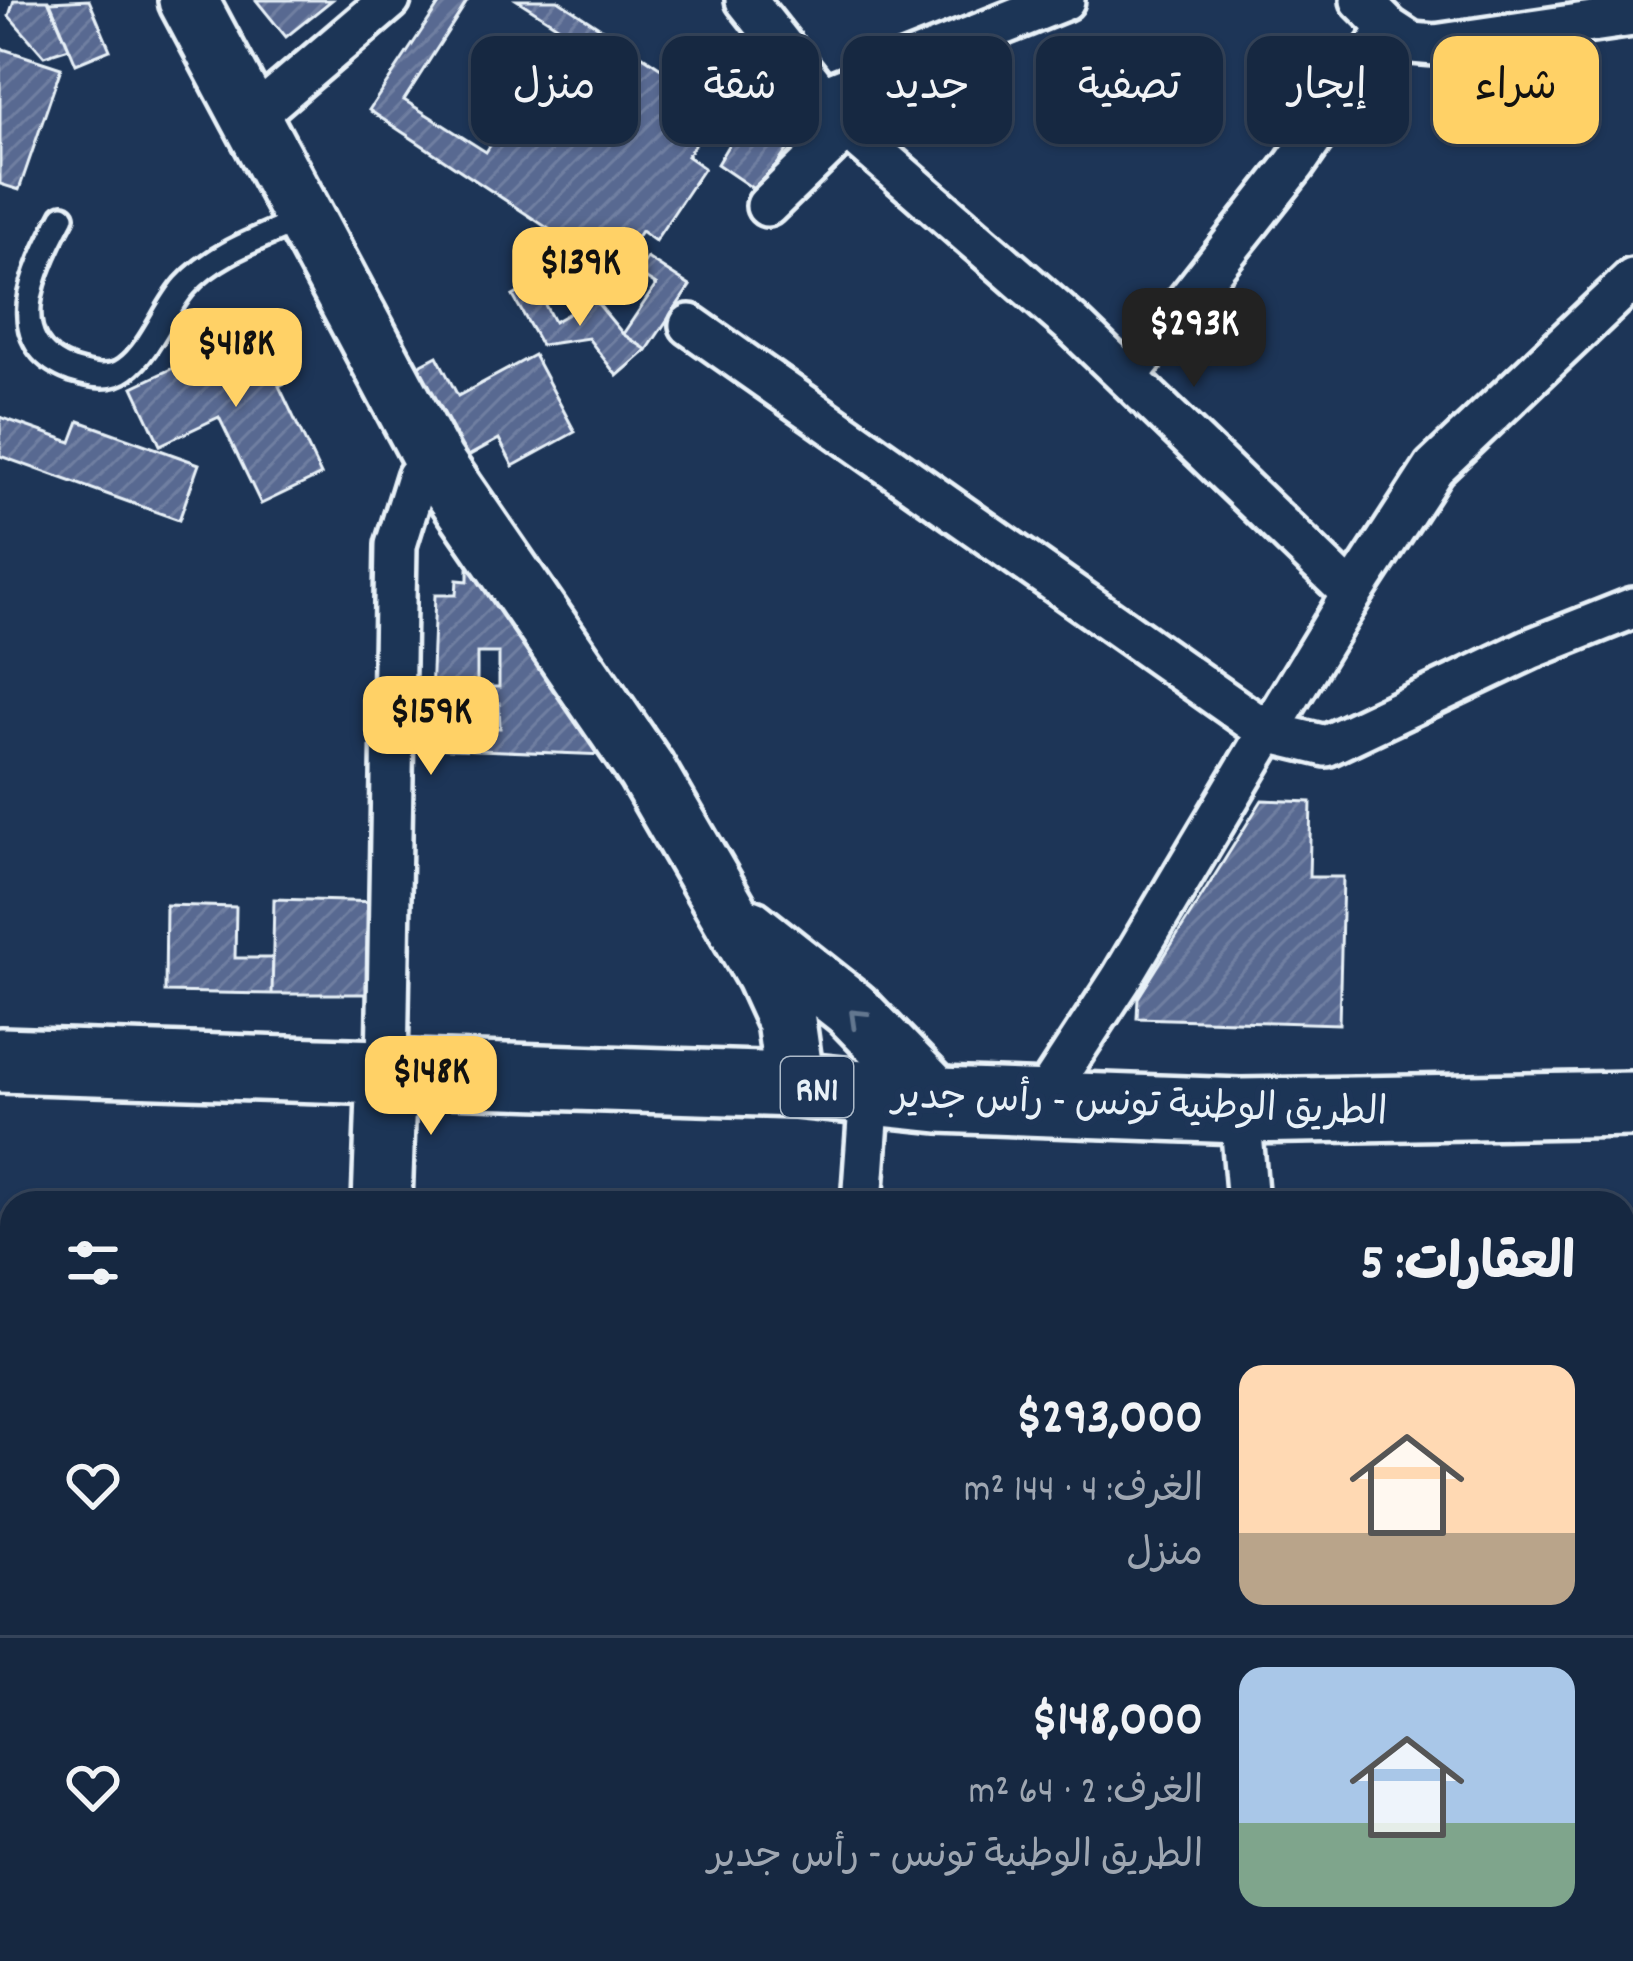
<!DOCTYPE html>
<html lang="ar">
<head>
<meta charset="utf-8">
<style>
	:root { --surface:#162841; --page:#1f3048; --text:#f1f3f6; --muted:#9ea6b1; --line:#35445a; --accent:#ffd166 }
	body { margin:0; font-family:Dekko,"Playpen Sans Arabic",sans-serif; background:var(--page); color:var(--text); direction:rtl; height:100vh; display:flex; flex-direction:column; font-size:45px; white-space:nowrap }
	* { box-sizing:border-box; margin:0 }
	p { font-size:39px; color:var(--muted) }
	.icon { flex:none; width:66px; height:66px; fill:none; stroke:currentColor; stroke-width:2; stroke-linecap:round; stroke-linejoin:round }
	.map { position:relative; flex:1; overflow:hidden; direction:ltr }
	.sheet { position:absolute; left:0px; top:1191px; width:1635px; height:771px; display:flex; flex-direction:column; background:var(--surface); border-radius:36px 36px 0 0; box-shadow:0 3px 9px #0004,0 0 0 3px var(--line); direction:rtl }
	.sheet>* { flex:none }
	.hud { position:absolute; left:36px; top:36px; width:1563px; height:108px; direction:rtl; display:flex; gap:24px }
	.price { position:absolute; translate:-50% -102px; padding:0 27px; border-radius:24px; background:var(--accent); color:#111; font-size:39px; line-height:78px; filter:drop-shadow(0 3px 6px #0008) }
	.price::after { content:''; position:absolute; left:50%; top:72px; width:36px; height:27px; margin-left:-18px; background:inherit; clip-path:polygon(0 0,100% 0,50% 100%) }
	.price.active { background:#222; color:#fff }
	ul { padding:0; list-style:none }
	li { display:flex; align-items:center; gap:36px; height:300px; padding:0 60px }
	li+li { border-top:3px solid var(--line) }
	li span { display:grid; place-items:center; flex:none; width:336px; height:240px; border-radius:24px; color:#555 }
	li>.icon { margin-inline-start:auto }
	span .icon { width:144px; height:144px; fill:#fffc; stroke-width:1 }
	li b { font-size:51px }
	h2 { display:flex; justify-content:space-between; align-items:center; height:144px; padding:0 60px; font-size:51px }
	.chip { padding:0 42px; border-radius:24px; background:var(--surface); box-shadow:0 3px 9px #0004,0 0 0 3px var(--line); font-size:42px; line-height:108px }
	.chip.active { background:var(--accent); color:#111 }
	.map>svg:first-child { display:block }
</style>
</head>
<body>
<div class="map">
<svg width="1633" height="1961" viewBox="0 0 1633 1961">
	<defs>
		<pattern id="building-hatch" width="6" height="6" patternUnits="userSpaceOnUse" patternTransform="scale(3)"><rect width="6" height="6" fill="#586991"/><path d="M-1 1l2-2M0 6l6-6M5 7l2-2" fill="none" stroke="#707fa1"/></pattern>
	</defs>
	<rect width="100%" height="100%" fill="#1d3557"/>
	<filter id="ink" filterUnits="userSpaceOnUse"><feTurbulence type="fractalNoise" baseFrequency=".00833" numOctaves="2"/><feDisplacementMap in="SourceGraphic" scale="24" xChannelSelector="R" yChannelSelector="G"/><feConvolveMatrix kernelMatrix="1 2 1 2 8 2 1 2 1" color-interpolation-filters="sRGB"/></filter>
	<g filter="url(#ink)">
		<path fill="url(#building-hatch)" stroke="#e8f1f8" stroke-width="3" fill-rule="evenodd" d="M14,0H48L69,48L44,56L9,16Z
			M89,0L110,50L76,64L50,2Z
			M256,0H332L286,37Z
			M442,0H468L404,100L486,152L564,30L517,0H558L720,107L687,156L704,168L655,241L641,231L614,272L369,110Z
			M0,48L61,68L19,190L0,184Z
			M763,87L799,133L758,192L717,164Z
			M647,258L690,286L647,350L623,334L656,285L637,273Z
			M534,284L554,322L594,299L623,334L647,350L617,376L588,338L541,345L513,296Z
			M264,325L291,380L279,386L321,475L261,504L219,417L160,445L133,387Z
			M534,355L575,432L513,466L499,439L450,466L401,375L437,356L458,396Z
			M0,417L71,442L79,421L199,464L179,520L0,456Z
			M468,569H497L605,755L429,748L435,595H456L457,580L468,581ZM477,653H499V687H477ZM478,703H499L500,728H479Z
			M1262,800L1311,802L1309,877H1343L1339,1024L1137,1018L1138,998Z
			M274,899L381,902L379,994H272Z
			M166,905L236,907L235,958H273L272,994L165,992Z"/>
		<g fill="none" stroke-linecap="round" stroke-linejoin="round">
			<g stroke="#e8f1f8" stroke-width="30">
				<path id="lane" d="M63,216C33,272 0,343 72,370C89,375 109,381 125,369C151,350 164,310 185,286C215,252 264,237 305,218
					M0,1746L12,1738
					M0,1819L12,1818"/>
			</g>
			<g stroke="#e8f1f8" stroke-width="48">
				<path id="street" d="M746,0L847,128L1074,326L1352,594L1268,732L1326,746L1530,649L1633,608
					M1361,0L1389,28
					M821,97L1064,0
					M252,118L390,0
					M767,206L847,128
					M690,325L1268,732L1121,979L1040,1103
					M1127,377L1295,164L1389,28L1412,43L1435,45L1633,16
					M1352,594L1434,468L1633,279
					M387,1069L396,545L417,477L435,463
					M1240,1111L1248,1203
					M862,1203L870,1093
					M0,1376L12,1369
					M0,1618L12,1634
					M1623,1690H1633
					M149,1950L150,1961
					M1448,1950V1961
					M466,1961L471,1950
					M901,1961L916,1950"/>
			</g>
			<g stroke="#e8f1f8" stroke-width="66">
				<path id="secondary" d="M188,0L435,463L646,770L765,975L786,1021L795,1085
					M750,929L851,1009L939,1100
					M382,1203L387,1069
					M693,1950L700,1961"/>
			</g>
			<g stroke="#e8f1f8" stroke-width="72">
				<path id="primary" d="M0,1060L795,1085L939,1100L1240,1111L1633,1104"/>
			</g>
			<use href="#lane" stroke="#1d3557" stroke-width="21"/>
			<use href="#street" stroke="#1d3557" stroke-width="39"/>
			<use href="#secondary" stroke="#1d3557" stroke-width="57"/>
			<use href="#primary" stroke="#1d3557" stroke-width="63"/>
		</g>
		<defs><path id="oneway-chevron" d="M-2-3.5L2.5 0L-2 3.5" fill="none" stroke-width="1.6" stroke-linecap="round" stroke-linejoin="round" transform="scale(3)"/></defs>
		<use stroke="#64778f" href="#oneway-chevron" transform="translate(857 1017) rotate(-136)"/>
	</g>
	<g text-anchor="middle" stroke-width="12" stroke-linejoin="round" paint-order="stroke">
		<rect fill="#1d3557" stroke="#abb9c8" stroke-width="3" x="781" y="1057" width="72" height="60" rx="9"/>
		<g font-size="36" font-weight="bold" fill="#e8f1f8">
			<text x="817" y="1100">RN1</text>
		</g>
		<g font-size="39" fill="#e8f1f8" stroke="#1d3557">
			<text transform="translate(1140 1101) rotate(2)" y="14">الطريق الوطنية تونس - رأس جدير</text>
		</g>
	</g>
</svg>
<b class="price" style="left:580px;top:329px">$139K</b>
<b class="price active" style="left:1194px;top:390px">$293K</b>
<b class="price" style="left:236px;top:410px">$418K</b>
<b class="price" style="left:431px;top:778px">$159K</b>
<b class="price" style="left:431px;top:1138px">$148K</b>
<div class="hud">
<a class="chip active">شراء</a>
<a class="chip">إيجار</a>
<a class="chip">تصفية</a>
<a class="chip">جديد</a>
<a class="chip">شقة</a>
<a class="chip">منزل</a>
</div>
<section class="sheet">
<h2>العقارات: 5<svg class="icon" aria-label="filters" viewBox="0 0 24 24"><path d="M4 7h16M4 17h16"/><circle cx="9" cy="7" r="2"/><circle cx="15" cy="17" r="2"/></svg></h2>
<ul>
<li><span style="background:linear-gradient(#ffd9b3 70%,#b9a48a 0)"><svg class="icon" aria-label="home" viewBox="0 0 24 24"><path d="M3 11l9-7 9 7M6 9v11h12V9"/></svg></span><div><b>$293,000</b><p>الغرف: 4 · 144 m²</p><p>منزل</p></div><svg class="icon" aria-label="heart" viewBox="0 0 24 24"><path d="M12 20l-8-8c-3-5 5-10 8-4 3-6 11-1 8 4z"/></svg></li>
<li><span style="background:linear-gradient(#a9c7e8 65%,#7fa58c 0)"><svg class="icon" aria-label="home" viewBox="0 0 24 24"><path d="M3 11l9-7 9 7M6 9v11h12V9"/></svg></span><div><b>$148,000</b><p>الغرف: 2 · 64 m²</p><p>الطريق الوطنية تونس - رأس جدير</p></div><svg class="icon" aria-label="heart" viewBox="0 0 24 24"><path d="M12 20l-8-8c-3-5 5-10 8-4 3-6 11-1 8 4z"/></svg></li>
</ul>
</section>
</div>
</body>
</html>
